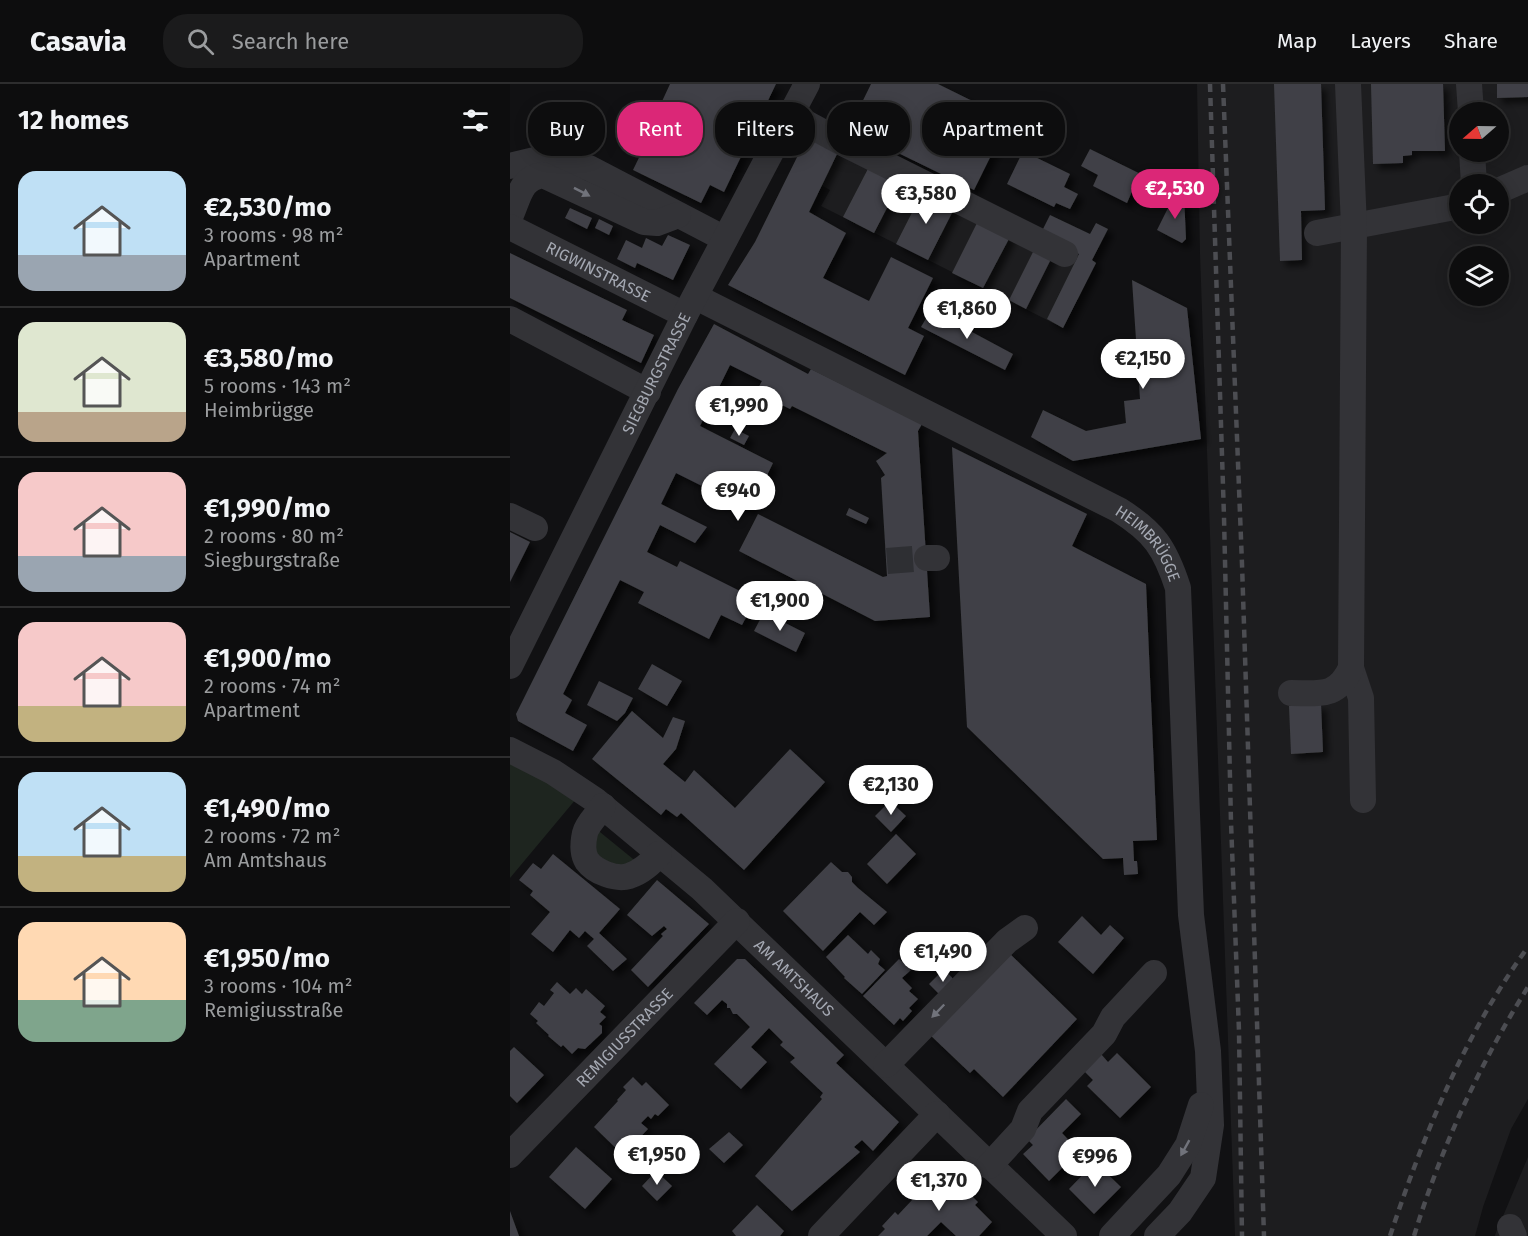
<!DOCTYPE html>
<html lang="en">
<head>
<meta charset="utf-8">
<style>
	:root { --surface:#0d0d0e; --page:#1b1b1c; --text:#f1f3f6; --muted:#9a9c9e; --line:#2d2d2e; --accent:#db2777 }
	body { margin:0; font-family:"Fira Sans",sans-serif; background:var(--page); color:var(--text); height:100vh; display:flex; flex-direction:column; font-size:22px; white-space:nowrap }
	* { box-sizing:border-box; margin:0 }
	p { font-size:20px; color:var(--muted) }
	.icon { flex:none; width:33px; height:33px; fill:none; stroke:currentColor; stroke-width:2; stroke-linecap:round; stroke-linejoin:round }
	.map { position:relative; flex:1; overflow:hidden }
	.side { display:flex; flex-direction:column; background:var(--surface); width:510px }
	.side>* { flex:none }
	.hud { position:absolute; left:18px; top:18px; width:570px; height:54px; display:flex; gap:12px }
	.needle { width:39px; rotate:250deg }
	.controls { position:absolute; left:939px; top:18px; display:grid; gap:12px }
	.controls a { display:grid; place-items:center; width:60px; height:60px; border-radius:50%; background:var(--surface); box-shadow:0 3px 15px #0003,0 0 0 2px var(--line); font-size:30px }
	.price { position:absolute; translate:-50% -51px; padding:0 14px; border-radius:21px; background:#fff; color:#222; font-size:20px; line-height:39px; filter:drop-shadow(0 2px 3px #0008) }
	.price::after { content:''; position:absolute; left:50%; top:36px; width:18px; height:14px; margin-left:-9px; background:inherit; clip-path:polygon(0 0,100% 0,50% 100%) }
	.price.active { background:var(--accent); color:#fff }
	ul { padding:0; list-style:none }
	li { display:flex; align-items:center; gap:18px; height:150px; padding:0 18px }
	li+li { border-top:2px solid var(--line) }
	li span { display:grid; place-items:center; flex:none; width:168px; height:120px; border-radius:18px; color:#555 }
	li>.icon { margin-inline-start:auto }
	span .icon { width:72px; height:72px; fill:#fffc; stroke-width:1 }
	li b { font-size:26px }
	h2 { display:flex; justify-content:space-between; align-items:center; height:72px; padding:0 18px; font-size:26px }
	.chip { padding:0 21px; border-radius:24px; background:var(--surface); box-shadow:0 3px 15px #0003,0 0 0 2px var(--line); font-size:21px; line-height:54px }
	.chip.active { background:var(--accent); color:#fff }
	header { display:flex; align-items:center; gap:36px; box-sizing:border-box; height:84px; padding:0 30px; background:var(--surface); border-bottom:2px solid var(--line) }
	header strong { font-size:28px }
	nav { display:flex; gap:33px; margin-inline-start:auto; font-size:21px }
	.search { width:420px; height:54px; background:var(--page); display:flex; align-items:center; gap:15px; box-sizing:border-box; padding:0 21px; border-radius:24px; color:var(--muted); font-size:22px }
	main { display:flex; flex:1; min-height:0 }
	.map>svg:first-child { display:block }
</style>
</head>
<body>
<header>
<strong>Casavia</strong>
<div class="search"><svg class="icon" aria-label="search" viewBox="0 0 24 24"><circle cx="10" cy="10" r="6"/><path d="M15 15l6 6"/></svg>Search here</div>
<nav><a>Map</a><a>Layers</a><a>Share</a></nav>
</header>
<main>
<section class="side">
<h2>12 homes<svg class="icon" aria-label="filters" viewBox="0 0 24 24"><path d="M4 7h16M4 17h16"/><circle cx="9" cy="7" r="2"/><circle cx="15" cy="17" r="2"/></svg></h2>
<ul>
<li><span style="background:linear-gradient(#bfe0f5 70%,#9aa5b1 0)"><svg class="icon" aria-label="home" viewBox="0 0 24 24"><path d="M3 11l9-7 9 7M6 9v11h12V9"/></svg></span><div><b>€2,530/mo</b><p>3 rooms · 98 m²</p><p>Apartment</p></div></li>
<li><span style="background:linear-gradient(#dfe7d0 75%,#b9a48a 0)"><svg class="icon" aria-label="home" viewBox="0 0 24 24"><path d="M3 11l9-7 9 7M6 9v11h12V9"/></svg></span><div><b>€3,580/mo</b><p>5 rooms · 143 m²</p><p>Heimbrügge</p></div></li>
<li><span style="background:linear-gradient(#f6c9c9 70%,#9aa5b1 0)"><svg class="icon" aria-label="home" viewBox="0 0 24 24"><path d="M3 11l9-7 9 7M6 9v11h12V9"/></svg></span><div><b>€1,990/mo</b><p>2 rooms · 80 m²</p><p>Siegburgstraße</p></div></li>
<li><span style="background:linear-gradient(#f6c9c9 70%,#c2b280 0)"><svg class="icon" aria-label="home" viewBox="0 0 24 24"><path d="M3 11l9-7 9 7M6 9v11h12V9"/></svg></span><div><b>€1,900/mo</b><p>2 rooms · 74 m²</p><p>Apartment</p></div></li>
<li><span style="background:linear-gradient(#bfe0f5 70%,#c2b280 0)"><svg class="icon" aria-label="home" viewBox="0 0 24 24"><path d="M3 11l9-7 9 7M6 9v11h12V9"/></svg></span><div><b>€1,490/mo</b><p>2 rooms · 72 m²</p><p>Am Amtshaus</p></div></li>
<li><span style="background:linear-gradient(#ffd9b3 65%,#7fa58c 0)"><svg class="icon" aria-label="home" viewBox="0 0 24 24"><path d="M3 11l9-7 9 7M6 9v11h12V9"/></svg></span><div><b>€1,950/mo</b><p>3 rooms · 104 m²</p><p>Remigiusstraße</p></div></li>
</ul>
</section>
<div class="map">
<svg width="1018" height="1152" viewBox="0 0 1018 1152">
	<defs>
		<filter id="shadow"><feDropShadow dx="5.5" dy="5.5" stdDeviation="3" flood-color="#0009"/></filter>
	</defs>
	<rect width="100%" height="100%" fill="#111113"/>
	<path fill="#1d1d1f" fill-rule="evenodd" d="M687,0H1018V1015L1001,1045L973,1123L965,1152H725L690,170ZM950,28H988V68H950ZM950,100H988V140H950ZM950,172H988V212H950Z
		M337,55L586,179L553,244L311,122L320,106L311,101L333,59Z
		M1018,1073V1152H985V1151Z"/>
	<path fill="#1e251f" d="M0,672L66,715L0,794Z
		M85,744L128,779L117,786L84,771Z"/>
	<path fill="#404146" filter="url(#shadow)" d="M160,0H266L214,108L200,101L191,119L123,86L137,57L119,49L134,19L148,26Z
		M361,0H428L499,35L464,106L339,45Z
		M764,0H811L815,126L791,127L792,176L770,177Z
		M861,0H933L935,67H902V71L893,72V79L863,80Z
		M987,0H1018V13L987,14Z
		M298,51L329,66L299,128L336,149L313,194L359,217L381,173L423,194L398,244L414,252L395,291L218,201L245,158Z
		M580,65L657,103L650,118L623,105L617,119L583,102L588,91L571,82Z
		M513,67L560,90L554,103L568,110L560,125L546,119L544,123L497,100Z
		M361,79L392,95L364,149L333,133Z
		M414,105L446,121L418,176L386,160Z
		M666,108L674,112L676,155L672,159L647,146Z
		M60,124L82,134L77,145L55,134Z
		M540,131L580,150L586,139L598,145L582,176L586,179L553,244L537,235L569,170L530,151Z
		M89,135L103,142L99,151L85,144Z
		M469,135L501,151L473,204L442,189Z
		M158,151L180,161L163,196L127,179L125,184L107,175L116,156L132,164L136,154L152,162Z
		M527,160L544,169L516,225L499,216Z
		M0,169L117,226L112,236L144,251L131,279L0,214Z
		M622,196L677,224L691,355L563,377L521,353L533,326L576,347L616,339L614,317L630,315Z
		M421,226L503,270L495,286L411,243Z
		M204,240L298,290L301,285L412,340L408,347L420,533L365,537L229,467L248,430L373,493L377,492L371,394L375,391L366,377L377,369L282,322L280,325L246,308L252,297L220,281L190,342L263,379L240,426L166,389L151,420L197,443L185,459L150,441L137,468L167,483L170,477L246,515L232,541L211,531L199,555L128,519L134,508L110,496L53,610L62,616L55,629L77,641L63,667L8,637L6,630L168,305Z
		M225,345L239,352L234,361L220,354Z
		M442,363L577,430L562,462L636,500L647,756L623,757L624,777H627L628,790L614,791L613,774L593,775L457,643Z
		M339,424L359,434L356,440L336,431Z
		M0,448L20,458L0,498Z
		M254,528L295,549L286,568L244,547Z
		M142,580L172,597L157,622L128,605Z
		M89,597L123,614L115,629L107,637L77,621Z
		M811,620L813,668L781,670L779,622Z
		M122,627L153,654L163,633L175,637L166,665L153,680L175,698L184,686L225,724L280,665L315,698L234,786L171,729L167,733L156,725L151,731L82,675Z
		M380,717L396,732L381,748L365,732Z
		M386,750L406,770L377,800L357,780Z
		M43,770L110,825L89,849L117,875L103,887L77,862L84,855L75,847L69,854L60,846L43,868L21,850L40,828L20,811L23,807L9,796L23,779L31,785Z
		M321,778L332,788H338L342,793V798L348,804L377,828L364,841L350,828L313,867L273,827Z
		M147,796L199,840L138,903L121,886L153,852L151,850L157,845L154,842L142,852L117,831Z
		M572,832L591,851L600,841L614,854L583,890L548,858Z
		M338,851L358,870L361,866L370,875L368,880L375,886L352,910L334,894L335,893L316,873Z
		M496,866L567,935L493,1013L464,985L460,989L417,948Z
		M227,875H235L334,971L326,979L389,1038L363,1067L352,1056L344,1063L350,1068L282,1127L245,1092L312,1015L310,1013L313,1009L280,978L285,974L270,961L273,958L259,944L241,963L257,978L231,1005L204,980L240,943L227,930H223L220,924H217V920L212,916L197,931L184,919Z
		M389,875L401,886L392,894L402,904L399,907L408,915L399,924L402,927L393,937L390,934L384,941L353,912Z
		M434,885L446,898L432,913L419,900Z
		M47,898L60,910L66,904L72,910L76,905L95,922L90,928L96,933L89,940L92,942V949L75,965L68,964L62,970L53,961L51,963L38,952L39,951L26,939L28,937L20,930L29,918L34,922L44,909L40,906Z
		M4,963L34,991L7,1019L0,1012V967Z
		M607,969L641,1003L610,1034L577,1002L583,996L574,987L591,970L598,978Z
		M123,993L132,1002L136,998L159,1021L148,1032L145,1030L141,1035L138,1032L131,1039L138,1045L113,1071L84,1043L108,1017L107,1016L116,1006L113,1003Z
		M556,1015L571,1030L552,1049L569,1067L539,1097L513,1070L523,1061L517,1055Z
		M219,1048L233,1061L214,1079L199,1065Z
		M66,1063L102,1095L75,1125L39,1093Z
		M585,1078L611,1103L584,1130L559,1105Z
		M432,1084L442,1093L439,1096L454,1110L457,1107L468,1118L465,1121L482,1138L469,1152H446L431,1138L417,1152H368L375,1145L372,1142L385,1128L388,1131Z
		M146,1087L162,1102L147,1117L132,1102Z
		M247,1121L274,1147L270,1152H226L222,1147Z
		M0,1127L9,1152H0Z"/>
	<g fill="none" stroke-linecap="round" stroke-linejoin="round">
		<path stroke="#2e2f33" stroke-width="26" stroke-dasharray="26 13" stroke-linecap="butt" d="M377,477L417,474"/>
		<g stroke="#333337" stroke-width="26">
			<path d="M959,0L961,28"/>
			<path d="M281,31L333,59L555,170"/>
			<path d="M962,68L964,100"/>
			<path d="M0,82L24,76L55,84L72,82L79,84L215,155"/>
			<path d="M988,107L1018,94"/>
			<path d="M0,133C9,114 10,94 33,91L134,138L147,139L168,131"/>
			<path id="s1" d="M0,143L175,231"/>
			<path d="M807,149L950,122"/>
			<path id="s2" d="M186,213L609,426C644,448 655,464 668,504L681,831L698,967L701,1041L693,1094L670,1128L647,1152"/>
			<path d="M0,235L138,308"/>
			<path d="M0,432L25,444"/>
			<path d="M417,474H427"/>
			<path id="s3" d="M0,582L175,231L297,0"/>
			<path d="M841,584L851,614L853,716"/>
			<path d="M781,609C810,609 827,614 841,584L844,143L838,0"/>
			<path id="s4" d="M0,666L43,688L85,716L192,805L554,1152"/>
			<path d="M93,722C88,730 77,740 75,749C73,758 72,769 77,777C85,788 106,796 119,792C132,788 141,779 149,770"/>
			<path d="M376,981L497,857L515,844"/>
			<path id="s5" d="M0,1071L227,837"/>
			<path d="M479,1082L513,1045L520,1027L594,950L603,933L644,889"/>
			<path d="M1000,1143L1004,1152"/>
			<path d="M311,1152L427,1030"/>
			<path d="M602,1152L659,1091L678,1061L691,1021"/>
		</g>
		<path stroke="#4c4d52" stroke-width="4.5" stroke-dasharray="8 6" stroke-linecap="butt" d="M700,0L714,433L721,738L729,947L732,1152
			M713,0L732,480L754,1152
			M880,1152C914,1050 954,951 1018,863
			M904,1152C931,1064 969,981 1018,903"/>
	</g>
	<defs><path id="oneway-solid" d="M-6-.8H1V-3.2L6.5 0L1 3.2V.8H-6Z" transform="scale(1.5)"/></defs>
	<g fill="#71737b">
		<use href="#oneway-solid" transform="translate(72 108) rotate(27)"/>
		<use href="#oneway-solid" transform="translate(428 927) rotate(134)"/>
		<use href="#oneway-solid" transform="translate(675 1064) rotate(119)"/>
	</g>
	<g text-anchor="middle" stroke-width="5" stroke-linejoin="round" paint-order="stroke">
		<g font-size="16" fill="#a4a8b2" stroke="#0c0c0e">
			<text dy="6" stroke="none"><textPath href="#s1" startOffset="99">RIGWINSTRASSE</textPath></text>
			<text dy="6" stroke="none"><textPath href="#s3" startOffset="327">SIEGBURGSTRASSE</textPath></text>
			<text dy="6" stroke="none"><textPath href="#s2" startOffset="519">HEIMBRÜGGE</textPath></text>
			<text dy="6" stroke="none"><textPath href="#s4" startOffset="366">AM AMTSHAUS</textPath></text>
			<text dy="6" stroke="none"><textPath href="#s5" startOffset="164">REMIGIUSSTRASSE</textPath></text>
		</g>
	</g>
</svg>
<div class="controls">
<a><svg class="needle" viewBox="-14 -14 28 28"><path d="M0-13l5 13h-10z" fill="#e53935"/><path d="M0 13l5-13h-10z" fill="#9a9c9e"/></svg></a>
<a><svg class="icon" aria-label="locate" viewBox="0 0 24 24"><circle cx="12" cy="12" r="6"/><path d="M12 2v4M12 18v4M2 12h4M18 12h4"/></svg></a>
<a><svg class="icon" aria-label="layers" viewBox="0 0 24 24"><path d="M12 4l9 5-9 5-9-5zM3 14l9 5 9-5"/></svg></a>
</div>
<b class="price active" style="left:665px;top:136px">€2,530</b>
<b class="price" style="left:416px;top:141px">€3,580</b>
<b class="price" style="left:457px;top:256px">€1,860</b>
<b class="price" style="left:633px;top:306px">€2,150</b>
<b class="price" style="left:229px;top:353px">€1,990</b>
<b class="price" style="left:228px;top:438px">€940</b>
<b class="price" style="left:270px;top:548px">€1,900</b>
<b class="price" style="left:381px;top:732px">€2,130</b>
<b class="price" style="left:433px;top:899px">€1,490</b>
<b class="price" style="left:147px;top:1102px">€1,950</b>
<b class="price" style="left:585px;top:1104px">€996</b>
<b class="price" style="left:429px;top:1128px">€1,370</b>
<div class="hud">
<a class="chip">Buy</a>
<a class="chip active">Rent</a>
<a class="chip">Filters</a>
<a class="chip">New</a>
<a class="chip">Apartment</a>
</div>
</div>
</main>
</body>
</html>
